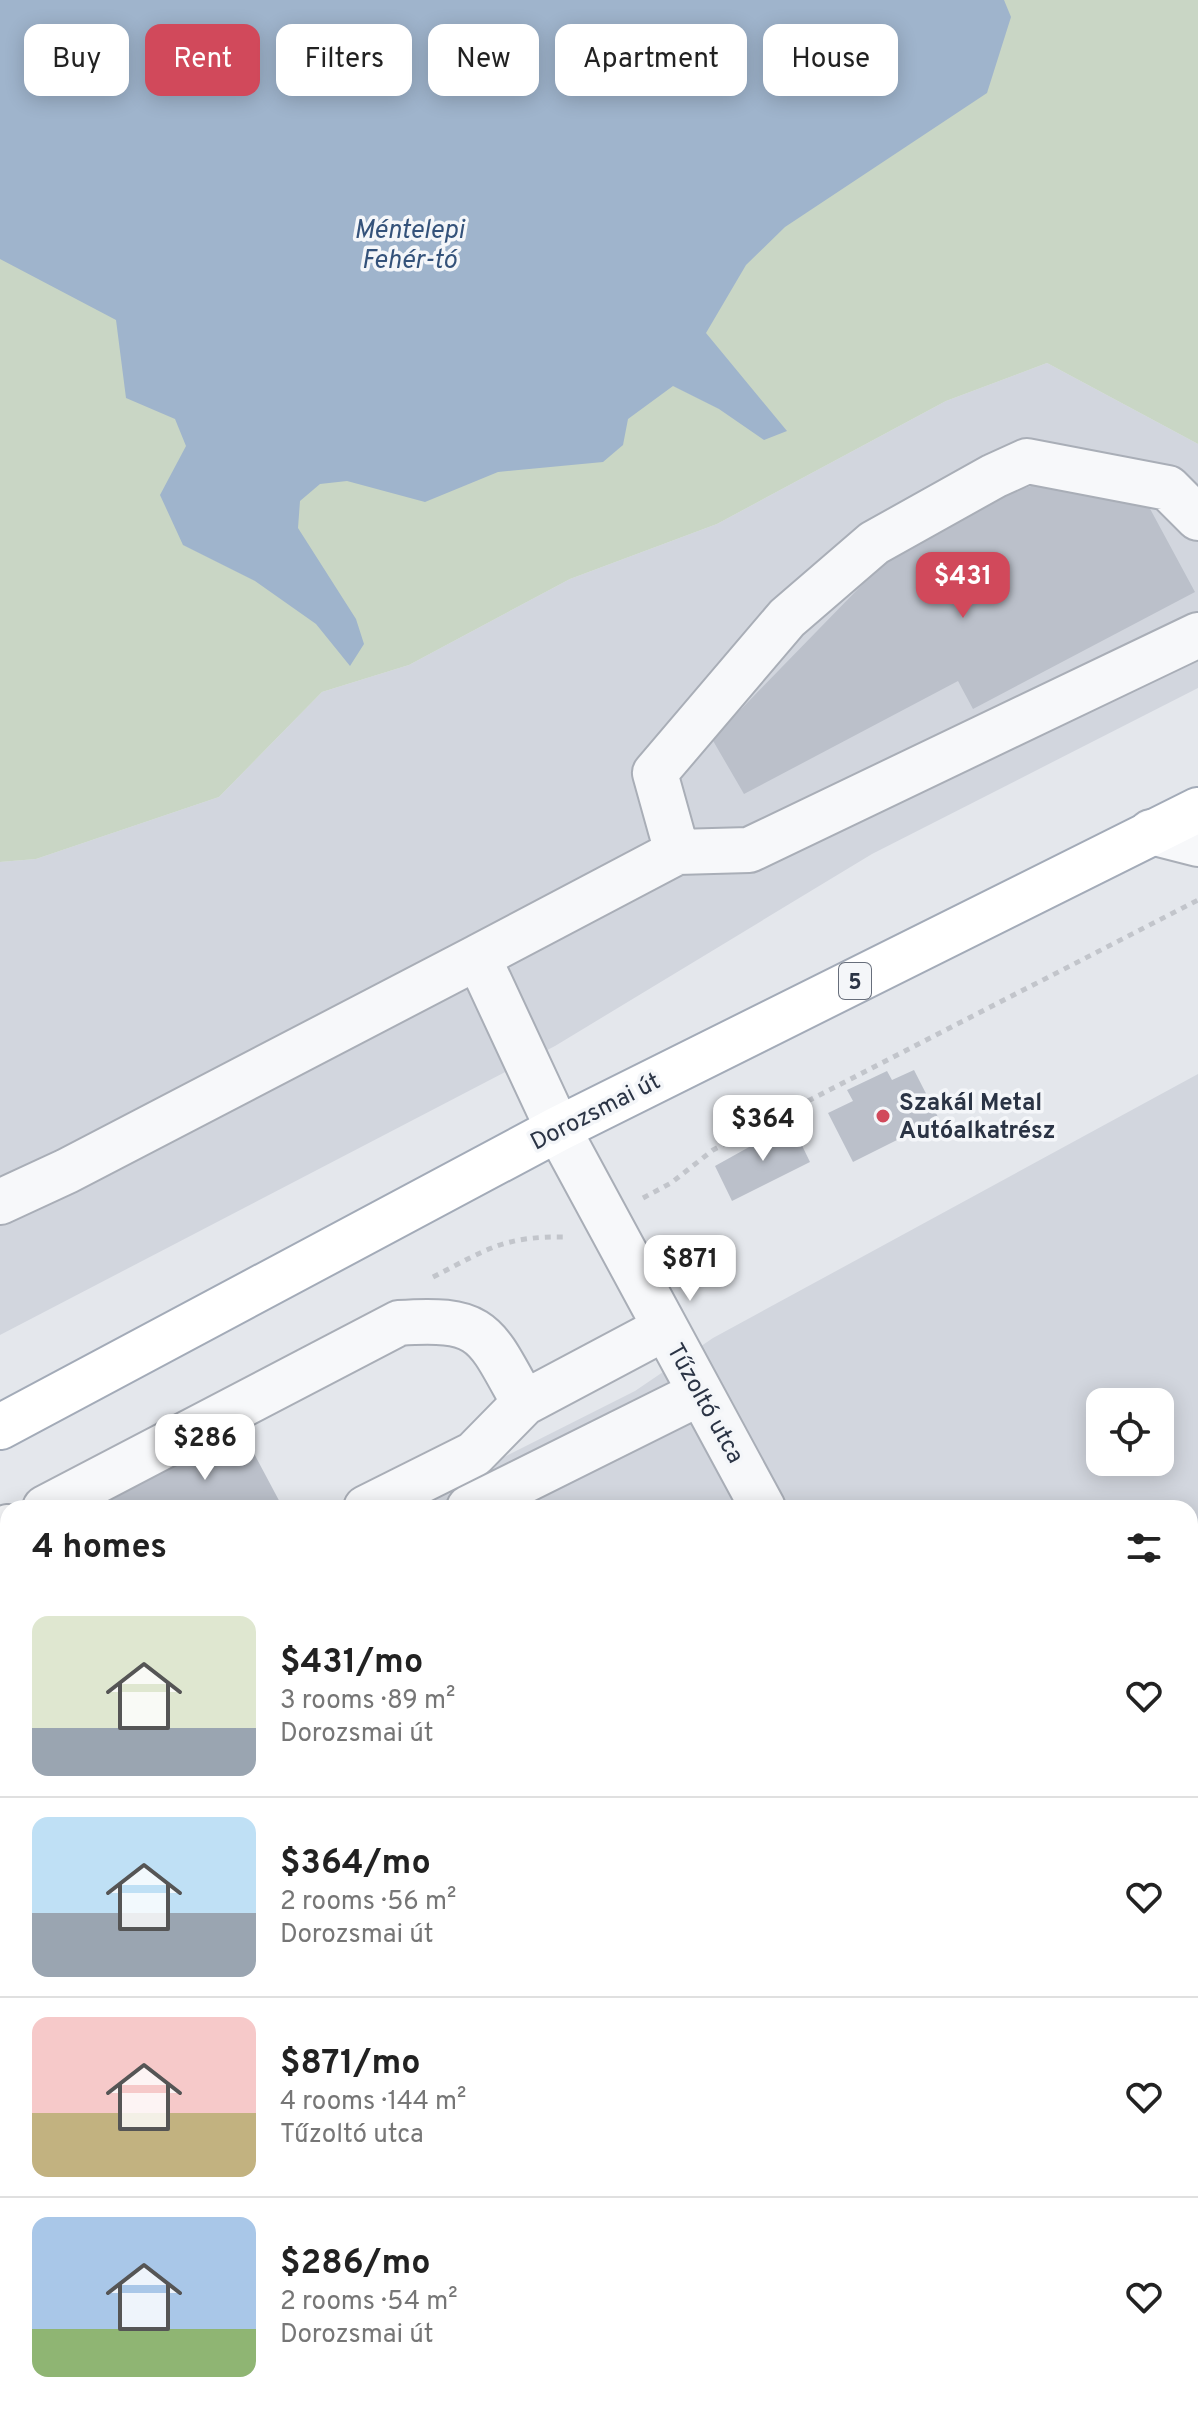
<!DOCTYPE html>
<html lang="en">
<head>
<meta charset="utf-8">
<style>
	:root { --surface:#fff; --page:#f6f6f6; --text:#222; --muted:#767676; --line:#e0e0e0; --accent:#d1495b }
	body { margin:0; font-family:Overpass,sans-serif; background:var(--page); color:var(--text); height:100vh; display:flex; flex-direction:column; font-size:30px; white-space:nowrap }
	* { box-sizing:border-box; margin:0 }
	p { font-size:26px; color:var(--muted) }
	.icon { flex:none; width:44px; height:44px; fill:none; stroke:currentColor; stroke-width:2; stroke-linecap:round; stroke-linejoin:round }
	.map { position:relative; flex:1; overflow:hidden }
	.details { position:absolute; left:0px; top:1500px; width:1198px; height:912px; display:flex; flex-direction:column; background:var(--surface); border-radius:24px 24px 0 0; box-shadow:0 4px 20px #0003 }
	.details>* { flex:none }
	.hud { position:absolute; left:24px; top:24px; width:1150px; height:72px; display:flex; gap:16px }
	.tools { position:absolute; left:1086px; top:1388px; display:grid; gap:16px }
	.tools a { display:grid; place-items:center; width:88px; height:88px; border-radius:16px; background:var(--surface); box-shadow:0 4px 20px #0003; font-size:40px }
	.price { position:absolute; translate:-50% -68px; padding:0 18px; border-radius:16px; background:#fff; color:#222; font-size:26px; line-height:52px; filter:drop-shadow(0 2px 4px #0008) }
	.price::after { content:''; position:absolute; left:50%; top:48px; width:24px; height:18px; margin-left:-12px; background:inherit; clip-path:polygon(0 0,100% 0,50% 100%) }
	.price.on { background:var(--accent); color:#fff }
	ul { padding:0; list-style:none }
	li { display:flex; align-items:center; gap:24px; height:200px; padding:0 32px }
	li+li { border-top:2px solid var(--line) }
	li span { display:grid; place-items:center; flex:none; width:224px; height:160px; border-radius:16px; color:#555 }
	li>.icon { margin-inline-start:auto }
	span .icon { width:96px; height:96px; fill:#fffc; stroke-width:1 }
	li b { font-size:34px }
	h2 { display:flex; justify-content:space-between; align-items:center; height:96px; padding:0 32px; font-size:34px }
	.pill { padding:0 28px; border-radius:16px; background:var(--surface); box-shadow:0 4px 20px #0003; font-size:28px; line-height:72px }
	.pill.on { background:var(--accent); color:#fff }
	.map>svg:first-child { display:block }
</style>
</head>
<body>
<div class="map">
<svg width="1198" height="2412" viewBox="0 0 1198 2412">
	<rect width="100%" height="100%" fill="#e4e7ec"/>
	<path fill="#d2d6de" fill-rule="evenodd" d="M1047,363L1198,444V688L872,854L555,1046L0,1335V862L36,859L219,797L322,692L409,665L570,579L717,524L946,401Z
		M1198,1074V2412H0V1711L8,1707V2404H1190V1508H403L635,1391L713,1338ZM1100,1402H1160V1462H1100Z"/>
	<path fill="#c9d6c5" d="M0,0H1198V444L1047,363L946,401L717,524L570,579L409,665L322,692L219,797L36,859L0,862Z"/>
	<path fill="#9fb4cc" d="M0,0H1004L1011,17L987,93L785,227L746,265L706,333L787,431L764,440L719,409L673,386L628,419L623,445L603,462L498,472L425,502L347,481L320,484L300,501L298,528L356,619L364,644L350,666L316,624L255,581L183,545L160,495L186,446L175,419L126,398L116,320L0,259Z"/>
	<path fill="#bbc0ca" d="M1047,481L1141,492L1195,592L973,709L958,681L744,794L712,739L891,555L1009,493Z
		M914,1070L939,1119L853,1162L828,1113L853,1101L847,1090L887,1071L892,1080Z
		M787,1126L789,1130L793,1127L810,1162L732,1201L715,1166Z
		M241,1429L283,1508H92Z
		M8,1770V1860L0,1864V1774Z
		M8,1868V1935L0,1919V1872Z
		M8,2002V2091L0,2076V2006Z
		M1198,2111V2184L1190,2169V2116Z
		M0,2359L8,2360V2404H34L31,2412H0Z
		M72,2404H132L136,2412H66Z
		M138,2404H204L198,2412H142Z"/>
	<g fill="none" stroke-linecap="round" stroke-linejoin="round">
		<g stroke="#a9aeb7" stroke-width="48">
			<path id="minor" d="M1151,832L1198,844
				M677,852L655,773L787,618L874,543L994,476L1027,461L1168,488L1198,518
				M478,957L677,852L749,850L1198,635
				M0,1202L67,1171L478,957L558,1129L763,1508
				M45,1508L399,1323C485,1317 485,1333 524,1403
				M366,1508L474,1454L524,1403L665,1328
				M469,1508L700,1393
				M0,1531L8,1527
				M0,1604L8,1620
				M0,1692L8,1688
				M0,1741L8,1737
				M1190,1912L1198,1907
				M0,1968L8,1964
				M0,2177L8,2186
				M0,2256L8,2251
				M1190,2307L1198,2322
				M287,2412L301,2404
				M502,2412L518,2404"/>
		</g>
		<g stroke="#a3abb8" stroke-width="48">
			<path id="major" d="M0,1427L558,1129L1198,810"/>
		</g>
		<path stroke="#c2c5cb" stroke-width="5" stroke-dasharray="6 6" stroke-linecap="butt" d="M643,1198L671,1183L713,1150L1198,900
			M433,1277C488,1249 503,1236 566,1237"/>
		<use href="#minor" stroke="#f7f8fa" stroke-width="44"/>
		<use href="#major" stroke="#fff" stroke-width="44"/>
	</g>
	<circle fill="#d1495b" stroke="#f4f6f9" stroke-width="3" cx="883" cy="1116" r="8"/>
	<g text-anchor="middle" stroke-width="7" stroke-linejoin="round" paint-order="stroke">
		<rect fill="#f4f6f9" stroke="#676e7b" stroke-width="2" x="839" y="963" width="32" height="36" rx="6"/>
		<g font-size="22" font-weight="bold" fill="#2b3445">
			<text x="855" y="989">5</text>
		</g>
		<g font-size="24" font-weight="bold" fill="#2b3445" stroke="#f4f6f9" text-anchor="start">
			<text x="899" y="1110">Szakál Metal<tspan x="899" dy="28">Autóalkatrész</tspan></text>
		</g>
		<g font-size="24" fill="#2b3445" stroke="#f4f6f9">
			<text transform="translate(595 1111) rotate(-27)" y="8">Dorozsmai út</text>
			<text transform="translate(706 1403) rotate(61)" y="8">Tűzoltó utca</text>
		</g>
		<g font-size="26" font-style="italic" fill="#34527a" stroke="#f4f6f9">
			<text x="409" y="238">Méntelepi<tspan x="409" dy="30">Fehér-tó</tspan></text>
		</g>
	</g>
</svg>
<div class="tools">
<a><svg class="icon" aria-label="locate" viewBox="0 0 24 24"><circle cx="12" cy="12" r="6"/><path d="M12 2v4M12 18v4M2 12h4M18 12h4"/></svg></a>
</div>
<b class="price on" style="left:963px;top:620px">$431</b>
<b class="price" style="left:763px;top:1163px">$364</b>
<b class="price" style="left:690px;top:1303px">$871</b>
<b class="price" style="left:205px;top:1482px">$286</b>
<div class="hud">
<a class="pill">Buy</a>
<a class="pill on">Rent</a>
<a class="pill">Filters</a>
<a class="pill">New</a>
<a class="pill">Apartment</a>
<a class="pill">House</a>
</div>
<section class="details">
<h2>4 homes<svg class="icon" aria-label="filters" viewBox="0 0 24 24"><path d="M4 7h16M4 17h16"/><circle cx="9" cy="7" r="2"/><circle cx="15" cy="17" r="2"/></svg></h2>
<ul>
<li><span style="background:linear-gradient(#dfe7d0 70%,#9aa5b1 0)"><svg class="icon" aria-label="home" viewBox="0 0 24 24"><path d="M3 11l9-7 9 7M6 9v11h12V9"/></svg></span><div><b>$431/mo</b><p>3 rooms · 89 m²</p><p>Dorozsmai út</p></div><svg class="icon" aria-label="heart" viewBox="0 0 24 24"><path d="M12 20l-8-8c-3-5 5-10 8-4 3-6 11-1 8 4z"/></svg></li>
<li><span style="background:linear-gradient(#bfe0f5 60%,#9aa5b1 0)"><svg class="icon" aria-label="home" viewBox="0 0 24 24"><path d="M3 11l9-7 9 7M6 9v11h12V9"/></svg></span><div><b>$364/mo</b><p>2 rooms · 56 m²</p><p>Dorozsmai út</p></div><svg class="icon" aria-label="heart" viewBox="0 0 24 24"><path d="M12 20l-8-8c-3-5 5-10 8-4 3-6 11-1 8 4z"/></svg></li>
<li><span style="background:linear-gradient(#f6c9c9 60%,#c2b280 0)"><svg class="icon" aria-label="home" viewBox="0 0 24 24"><path d="M3 11l9-7 9 7M6 9v11h12V9"/></svg></span><div><b>$871/mo</b><p>4 rooms · 144 m²</p><p>Tűzoltó utca</p></div><svg class="icon" aria-label="heart" viewBox="0 0 24 24"><path d="M12 20l-8-8c-3-5 5-10 8-4 3-6 11-1 8 4z"/></svg></li>
<li><span style="background:linear-gradient(#a9c7e8 70%,#8fb573 0)"><svg class="icon" aria-label="home" viewBox="0 0 24 24"><path d="M3 11l9-7 9 7M6 9v11h12V9"/></svg></span><div><b>$286/mo</b><p>2 rooms · 54 m²</p><p>Dorozsmai út</p></div><svg class="icon" aria-label="heart" viewBox="0 0 24 24"><path d="M12 20l-8-8c-3-5 5-10 8-4 3-6 11-1 8 4z"/></svg></li>
</ul>
</section>
</div>
</body>
</html>
